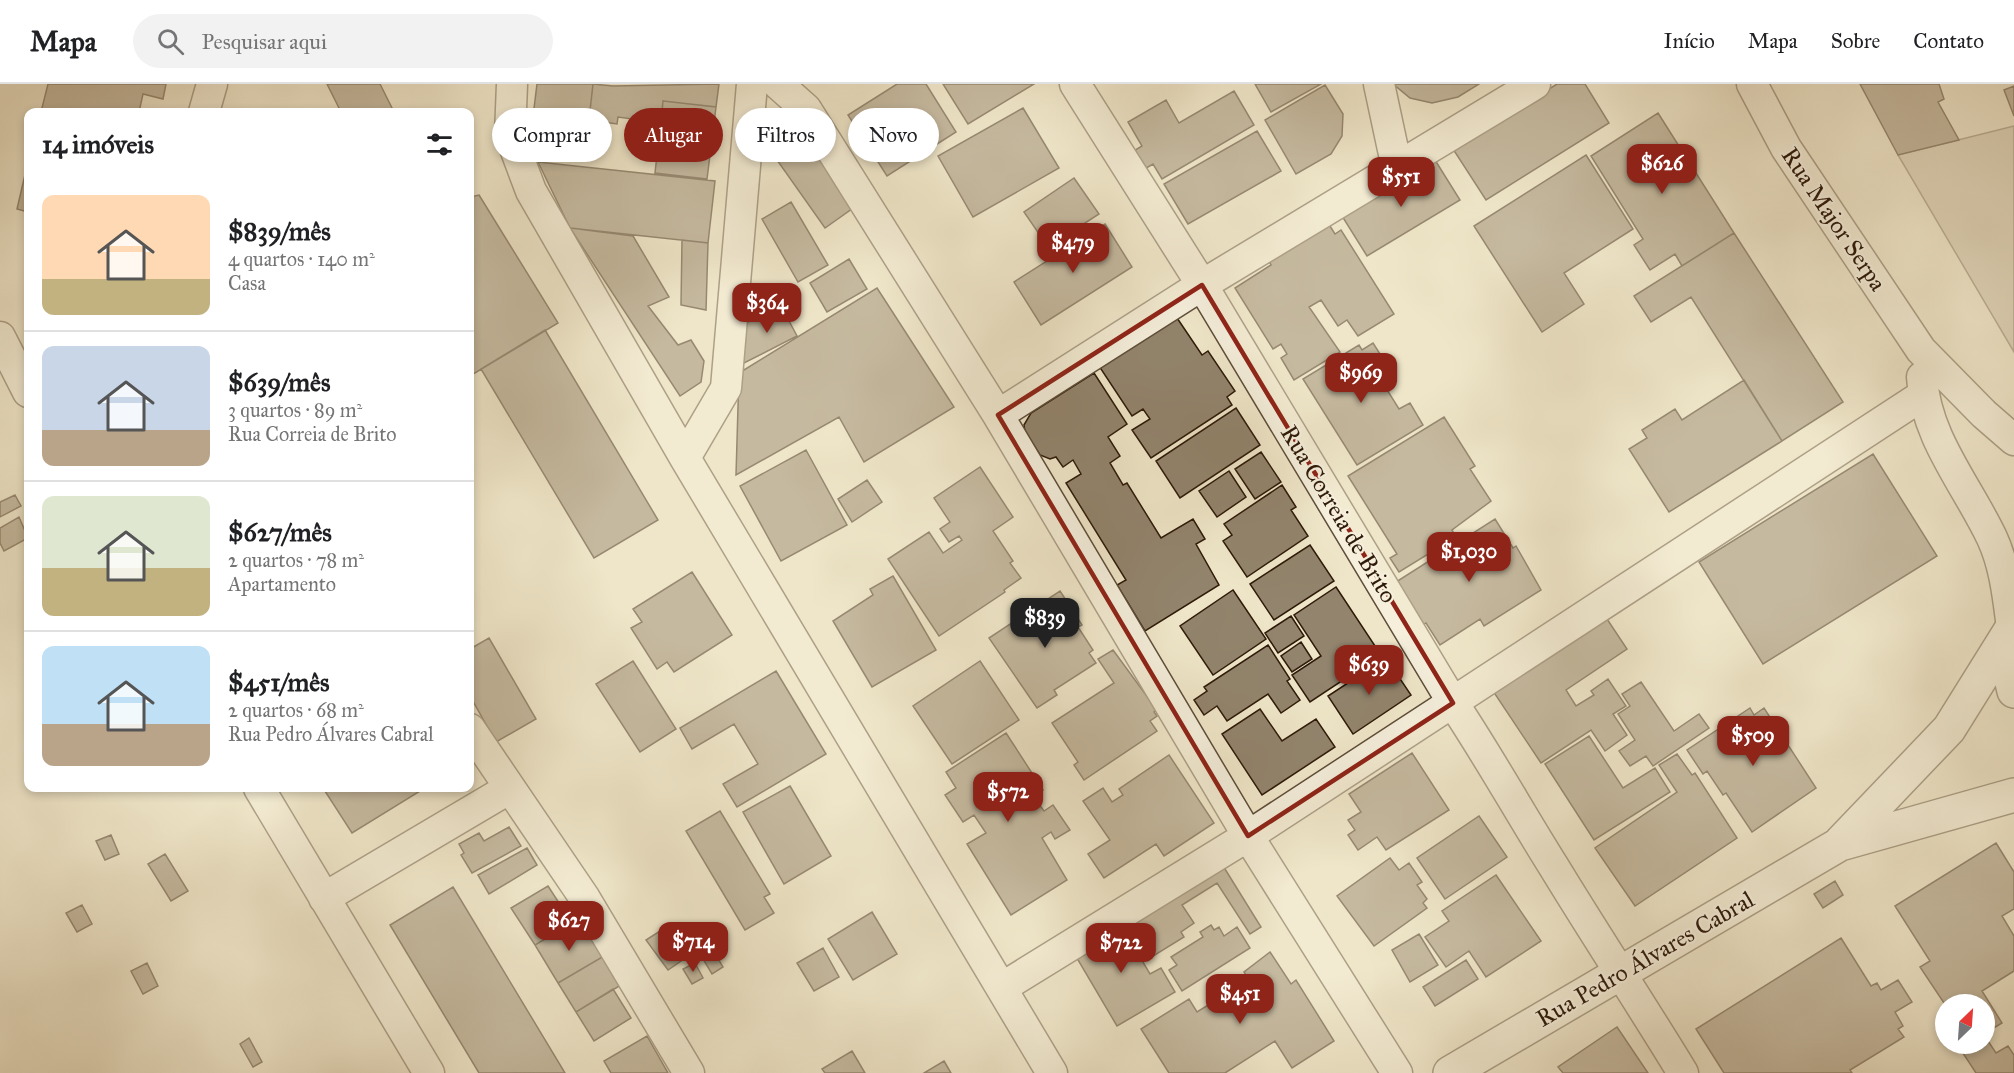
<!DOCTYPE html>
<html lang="pt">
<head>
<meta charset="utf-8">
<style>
	:root { --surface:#fff; --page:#f2f2f2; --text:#202124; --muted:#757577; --line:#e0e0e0; --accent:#8f2418 }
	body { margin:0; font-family:"IM FELL Great Primer",serif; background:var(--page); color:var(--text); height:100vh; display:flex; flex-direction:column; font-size:22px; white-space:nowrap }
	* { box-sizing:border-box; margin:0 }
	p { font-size:20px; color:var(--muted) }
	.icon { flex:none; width:33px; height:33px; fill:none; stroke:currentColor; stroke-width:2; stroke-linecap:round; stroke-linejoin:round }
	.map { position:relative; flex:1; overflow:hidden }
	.side { position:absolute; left:24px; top:24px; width:450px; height:684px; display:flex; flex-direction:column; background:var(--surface); border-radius:12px; box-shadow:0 3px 9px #0003 }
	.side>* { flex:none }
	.top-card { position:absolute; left:492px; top:24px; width:570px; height:54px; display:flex; gap:12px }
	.needle { width:39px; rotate:25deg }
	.controls { position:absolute; left:1935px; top:910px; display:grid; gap:12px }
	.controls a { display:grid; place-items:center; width:60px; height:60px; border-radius:50%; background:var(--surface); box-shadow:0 3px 9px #0003; font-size:30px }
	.price { position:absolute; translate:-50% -51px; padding:0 14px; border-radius:12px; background:var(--accent); color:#fff; font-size:20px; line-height:39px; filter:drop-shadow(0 2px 3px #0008) }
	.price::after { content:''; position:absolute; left:50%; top:36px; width:18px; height:14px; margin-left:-9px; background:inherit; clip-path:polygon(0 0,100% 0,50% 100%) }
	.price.on { background:#222; color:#fff }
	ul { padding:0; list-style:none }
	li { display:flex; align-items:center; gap:18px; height:150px; padding:0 18px }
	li+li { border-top:2px solid var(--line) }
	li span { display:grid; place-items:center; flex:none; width:168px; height:120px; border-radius:12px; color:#555 }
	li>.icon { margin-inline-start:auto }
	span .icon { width:72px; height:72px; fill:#fffc; stroke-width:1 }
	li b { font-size:26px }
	h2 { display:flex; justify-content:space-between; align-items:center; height:72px; padding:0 18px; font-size:26px }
	.pill { padding:0 21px; border-radius:27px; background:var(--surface); box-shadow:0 3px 9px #0003; font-size:21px; line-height:54px }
	.pill.on { background:var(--accent); color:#fff }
	header { display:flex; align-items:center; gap:36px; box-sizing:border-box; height:84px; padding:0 30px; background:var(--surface); border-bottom:2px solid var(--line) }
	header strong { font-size:28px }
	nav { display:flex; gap:33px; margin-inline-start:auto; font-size:21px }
	.search { width:420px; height:54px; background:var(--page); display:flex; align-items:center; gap:15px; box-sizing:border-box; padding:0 21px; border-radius:33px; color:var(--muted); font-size:22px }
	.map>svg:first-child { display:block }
</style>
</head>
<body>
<header>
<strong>Mapa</strong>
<div class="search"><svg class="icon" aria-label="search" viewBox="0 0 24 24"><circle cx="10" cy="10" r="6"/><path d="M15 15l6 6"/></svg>Pesquisar aqui</div>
<nav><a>Início</a><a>Mapa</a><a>Sobre</a><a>Contato</a></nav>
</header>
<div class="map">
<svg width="2014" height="989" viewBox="0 0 2014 989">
	<rect width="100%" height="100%" fill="#efe6c9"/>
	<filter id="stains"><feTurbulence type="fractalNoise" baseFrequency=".00333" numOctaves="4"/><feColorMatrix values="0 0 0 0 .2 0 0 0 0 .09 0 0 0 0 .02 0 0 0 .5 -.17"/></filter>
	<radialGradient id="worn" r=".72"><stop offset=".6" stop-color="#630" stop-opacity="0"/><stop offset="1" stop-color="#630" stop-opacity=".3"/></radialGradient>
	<path fill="#cec3a8" stroke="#7e6e58" stroke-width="1.5" d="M2014,42V268L1898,71Z"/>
	<path fill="#92846d" stroke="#2e1a09" stroke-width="1.5" d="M48,0H166L163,15L143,10L139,28H41Z
		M327,0H380L394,28H341Z
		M537,0H593L585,71L529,65Z
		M593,0L613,2L719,0L716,23L663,17L661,39L618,33L617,40L589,36Z
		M897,0H926L956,48L887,92L848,31Z
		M943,0H1034L968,40Z
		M1255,0H1321L1271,28Z
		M1393,0H1479L1458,13L1432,19L1410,14Z
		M1557,0H1585L1609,39L1486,116L1453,65Z
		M1860,0H1939L1944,15L1938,18L1959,56L1898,71Z
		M1325,1L1343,30L1342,52L1331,70L1296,90L1265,36Z
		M2014,2V32L2004,6Z
		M1234,7L1254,41L1162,95L1153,80L1143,86L1132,68L1142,62L1128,38L1166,16L1179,39Z
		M663,17L716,23L707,95L655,89Z
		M1023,24L1059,84L973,133L938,72Z
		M1658,29L1734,149L1682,182L1675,170L1650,186L1634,161L1643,155L1591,72Z
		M803,32L863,117L825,144L765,59Z
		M1257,47L1281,87L1188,140L1164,100Z
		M1586,71L1633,145L1564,189L1584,220L1542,248L1474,142Z
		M1435,76L1460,116L1367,172L1342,132Z
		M28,78V128L17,125Z
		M538,78L715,97L708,159L570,144Z
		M1074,94L1099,130L1048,163L1024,128Z
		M479,111L558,239L470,292V113Z
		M791,118L828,181L798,198L762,135Z
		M1328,139L1335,150L1341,146L1394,230L1358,252L1347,236L1338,242L1321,216L1309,223L1340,268L1294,296L1281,274L1287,270L1281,260L1273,265L1235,204L1271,181L1269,177Z
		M1105,140L1132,183L1041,241L1014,198Z
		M570,144L633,152L669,213L648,222L678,261L691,256L704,277L701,298L680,312Z
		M1734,149L1843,318L1782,357L1691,213L1651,238L1634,212Z
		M682,156L708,159L706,226L681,221Z
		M849,175L867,205L827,228L810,199Z
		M877,204L954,323L864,378L839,333L736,391L739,289Z
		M781,222L797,252L742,280L746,239Z
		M1173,228L1202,271L1208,267L1235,307L1227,313L1232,321L1151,374L1132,346L1150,335L1143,325L1132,332L1097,279Z
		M545,246L658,436L594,474L481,285Z
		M1373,259L1380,270L1369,277L1399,325L1410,319L1423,341L1357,381L1303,295L1359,261L1362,266Z
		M1094,289L1127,340L1108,353L1120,372L1110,379L1123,401L1127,399L1161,454L1193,435L1205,455L1196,460L1219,501L1145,547L1117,501L1126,496L1066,399L1081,390L1073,376L1063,383L1056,373L1050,375L1040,371L1025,348L1024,341L1031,329Z
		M1744,296L1782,357L1669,428L1629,365L1647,354L1642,346L1675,325L1682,336Z
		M1236,324L1260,361L1180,414L1156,377Z
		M1444,333L1475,382L1470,385L1491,417L1452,446L1456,453L1399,488L1390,474L1397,470L1348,392Z
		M806,366L847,441L781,477L740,402Z
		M1261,368L1281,398L1255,415L1235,385Z
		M1873,370L1937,472L1763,580L1699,478Z
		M980,383L1013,433L993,447L1013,477L1010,479L1021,494L1004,506L1005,508L939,552L888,475L929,448L943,469L962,456L959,452L949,458L940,445L950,438L934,414Z
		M1229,387L1246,413L1217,433L1199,407Z
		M867,396L882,418L852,438L838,415Z
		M1282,401L1296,423L1291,426L1308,452L1247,493L1223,457L1232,451L1224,440Z
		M15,411L21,422L0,433V418Z
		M19,433L28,454L4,467L0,459V444Z
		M1495,435L1513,464L1516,462L1541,506L1484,542L1480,535L1440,561L1426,539L1423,541L1396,498Z
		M1310,461L1334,497L1274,536L1250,500Z
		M692,488L732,551L674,588L667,578L657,585L631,544L642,538L633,525Z
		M893,492L936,566L872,603L833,537L873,511L870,505Z
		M1336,503L1381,571L1310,618L1292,591L1321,572L1294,531Z
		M1233,506L1266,555L1213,591L1180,542Z
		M1060,507L1082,541L1078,543L1093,566L1089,569L1096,579L1054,606L1057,611L1037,624L989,554Z
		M1291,532L1304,552L1278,569L1265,549Z
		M1605,532L1627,565L1566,606L1576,622L1594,611L1591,607L1608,595L1626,622L1613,630L1627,651L1605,667L1591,646L1541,679L1493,607Z
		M489,554L536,635L496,658L470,612V565Z
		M1301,558L1312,575L1292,588L1281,572Z
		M1268,561L1290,595L1287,597L1300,616L1281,629L1268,610L1227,637L1217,622L1204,631L1194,616L1207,607L1204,603Z
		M1113,566L1157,626L1154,628L1157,632L1150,637L1157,647L1084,696L1074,681L1078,678L1052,639L1114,599L1098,575Z
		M1386,574L1411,611L1353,650L1328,612Z
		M633,577L676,645L640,668L596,600Z
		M980,577L1019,636L952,680L913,622Z
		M776,587L826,670L737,723L723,700L758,680L734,640L692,665L680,644Z
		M1641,598L1674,647L1699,630L1709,644L1653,682L1646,672L1630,682L1619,667L1635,656L1618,630L1630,622L1622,610Z
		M1750,624L1754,631L1764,624L1816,704L1752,748L1726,709L1723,711L1707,687L1703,690L1687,666Z
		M1260,625L1282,657L1316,635L1335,663L1262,711L1222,650Z
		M1006,649L1043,706L1033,712L1044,727L1053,721L1070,746L1055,755L1051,748L1042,754L1067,796L1011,831L967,760L986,749L974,731L963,738L945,711L956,704L946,688Z
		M1589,652L1623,704L1655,684L1670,708L1594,756L1545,680Z
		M1412,669L1449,726L1386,766L1377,753L1358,766L1348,751L1355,746L1348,736L1361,728L1349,710Z
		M1677,670L1692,691L1695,689L1737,754L1635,822L1595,764L1677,708L1659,681Z
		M1169,671L1214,739L1164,772L1156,760L1104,794L1088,770L1110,756L1083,717L1103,704L1112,718L1123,711L1119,705Z
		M790,702L831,772L784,800L743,728Z
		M323,704H425L352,749Z
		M720,727L770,810L764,813L774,829L745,846L686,747Z
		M1479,732L1507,773L1445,815L1417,774Z
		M509,743L521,762L472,789L461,771L464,769L459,760L479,749L484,757Z
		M111,751L119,770L105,776L96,757Z
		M1996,759L2014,788V825L2002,832L2014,852V887L1982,907L2002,939L1984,950V921L1946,922L1920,883L1930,877L1895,822Z
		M527,764L537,781L489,810L478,791Z
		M165,770L188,807L171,817L148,780Z
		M1390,774L1399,786L1409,779L1422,798L1417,801L1427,815L1423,819L1427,824L1374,862L1337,812Z
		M1220,777L1261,843L1250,850L1217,799L1182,821L1194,839L1181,848L1184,853L1150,874L1124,832Z
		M1496,791L1541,857L1486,893L1469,867L1446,883L1425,853L1449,837L1442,827Z
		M1835,797L1843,811L1823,824L1814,810Z
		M548,802L572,839L535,861L511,824Z
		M453,803L565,989H479L390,841Z
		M82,821L92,840L77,848L66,829Z
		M872,828L897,870L853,896L828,855Z
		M1118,836L1150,890L1161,884L1175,908L1117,942L1071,864Z
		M572,839L576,846L585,842L604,872L558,899L535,861Z
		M1211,841L1214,846L1219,843L1224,852L1237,843L1250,864L1182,907L1169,886L1177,881L1171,873L1203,853L1200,848Z
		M660,847L666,857L680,848L694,868L668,886L646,856Z
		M1419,850L1438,881L1410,898L1392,866Z
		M1841,854L1871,902L1877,899L1881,906L1898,896L1912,918L1895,928L1903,942L1898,945L1904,953L1850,986L1852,989H1724L1696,945Z
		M711,863L723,883L712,890L700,870Z
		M823,864L839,893L814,907L797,879Z
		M1270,868L1291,900L1296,896L1334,957L1292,984L1275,957L1225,989H1169L1141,945L1189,915L1197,928L1249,896L1244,888Z
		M604,872L621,901L576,928L558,899Z
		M1466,876L1478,895L1435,922L1423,903Z
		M147,879L158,902L143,910L131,887Z
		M695,879L703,894L692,900L683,885Z
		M613,905L631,934L594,957L576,928Z
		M1617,943L1648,989H1563L1558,983Z
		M1984,951L1996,969L2008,962L2014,971V989H1976L1957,960H1984Z
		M647,952L668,989H611L604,977Z
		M249,954L262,978L253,983L240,960Z
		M852,967L865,989H825L822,985Z
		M944,977L951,989H924Z"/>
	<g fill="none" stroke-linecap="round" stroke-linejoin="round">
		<g stroke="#5e4d39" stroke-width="33">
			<path id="minor" d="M512,0L510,51L531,107L685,374L1052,989
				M778,0L806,25L998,331L1248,752L1397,989
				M1075,0L1202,201L1453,619C1489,673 1520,729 1554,783C1596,852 1641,920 1683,989
				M1379,0L1397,84
				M1752,0L1786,64L1921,266L1984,330L2014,356
				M204,28L212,0
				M0,253L28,308
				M1922,293C1925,353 1967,401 1992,454C2005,482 2008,513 2012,544
				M998,331L1202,201L1535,0
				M685,374L726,304L752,0
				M470,645L584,813L689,989
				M259,704L429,989
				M324,814L510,704
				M1003,903L1248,752L1923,311"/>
		</g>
		<g stroke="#5e4d39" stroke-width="36">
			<path id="tertiary" d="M2012,546L2008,581L2014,607
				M1841,758L1949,645L2012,544
				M1450,989L1840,760L2014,711"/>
		</g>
		<use href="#minor" stroke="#f5efdc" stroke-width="30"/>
		<use href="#tertiary" stroke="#f5efdc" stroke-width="33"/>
	</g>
	<path d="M0 0H2014V989H0ZM1202,201L1453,619L1248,752L998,331Z" fill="#efe6c9" fill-opacity=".55" fill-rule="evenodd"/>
	<path fill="none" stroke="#8f2418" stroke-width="4.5" stroke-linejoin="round" d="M1202,201L1453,619L1248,752L998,331Z"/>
	<g text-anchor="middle" stroke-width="4.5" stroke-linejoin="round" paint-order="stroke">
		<g font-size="24" fill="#2e1a09" stroke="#f5efdc">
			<text transform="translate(1834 135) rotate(56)" y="8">Rua Major Serpa</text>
			<text transform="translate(1339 430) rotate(59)" y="8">Rua Correia de Brito</text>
			<text transform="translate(1645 875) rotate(-30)" y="8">Rua Pedro Álvares Cabral</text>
		</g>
	</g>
	<rect width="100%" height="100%" filter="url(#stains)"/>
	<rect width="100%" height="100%" fill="url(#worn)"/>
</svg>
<div class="controls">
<a><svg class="needle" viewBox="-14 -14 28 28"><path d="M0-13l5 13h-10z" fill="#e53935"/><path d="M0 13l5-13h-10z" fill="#757577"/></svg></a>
</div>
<b class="price" style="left:1662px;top:111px">$626</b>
<b class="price" style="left:1401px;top:124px">$551</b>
<b class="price" style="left:1073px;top:190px">$479</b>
<b class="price" style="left:767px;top:250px">$364</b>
<b class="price" style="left:1361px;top:320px">$969</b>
<b class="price" style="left:1469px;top:499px">$1,030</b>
<b class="price on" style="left:1045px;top:565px">$839</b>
<b class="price" style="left:1369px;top:612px">$639</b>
<b class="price" style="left:1753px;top:683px">$509</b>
<b class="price" style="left:1008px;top:739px">$572</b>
<b class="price" style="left:569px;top:868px">$627</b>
<b class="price" style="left:693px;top:889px">$714</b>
<b class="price" style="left:1121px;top:890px">$722</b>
<b class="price" style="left:1240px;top:941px">$451</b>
<div class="top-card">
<a class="pill">Comprar</a>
<a class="pill on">Alugar</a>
<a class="pill">Filtros</a>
<a class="pill">Novo</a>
</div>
<section class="side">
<h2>14 imóveis<svg class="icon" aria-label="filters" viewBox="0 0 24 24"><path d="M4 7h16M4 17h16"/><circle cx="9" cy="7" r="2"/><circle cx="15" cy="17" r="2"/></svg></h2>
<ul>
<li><span style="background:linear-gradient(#ffd9b3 70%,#c2b280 0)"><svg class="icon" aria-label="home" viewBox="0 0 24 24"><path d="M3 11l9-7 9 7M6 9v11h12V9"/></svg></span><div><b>$839/mês</b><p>4 quartos · 140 m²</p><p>Casa</p></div></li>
<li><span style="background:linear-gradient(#c9d6e8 70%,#b9a48a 0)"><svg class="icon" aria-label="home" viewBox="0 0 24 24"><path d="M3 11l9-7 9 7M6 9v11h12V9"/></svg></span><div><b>$639/mês</b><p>3 quartos · 89 m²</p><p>Rua Correia de Brito</p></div></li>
<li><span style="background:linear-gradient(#dfe7d0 60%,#c2b280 0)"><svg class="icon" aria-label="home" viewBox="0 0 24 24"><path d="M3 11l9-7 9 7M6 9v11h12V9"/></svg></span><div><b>$627/mês</b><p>2 quartos · 78 m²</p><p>Apartamento</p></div></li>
<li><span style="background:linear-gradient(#bfe0f5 65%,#b9a48a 0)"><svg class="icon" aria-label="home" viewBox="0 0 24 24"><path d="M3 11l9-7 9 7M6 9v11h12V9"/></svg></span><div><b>$451/mês</b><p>2 quartos · 68 m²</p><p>Rua Pedro Álvares Cabral</p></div></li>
</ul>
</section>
</div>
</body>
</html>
